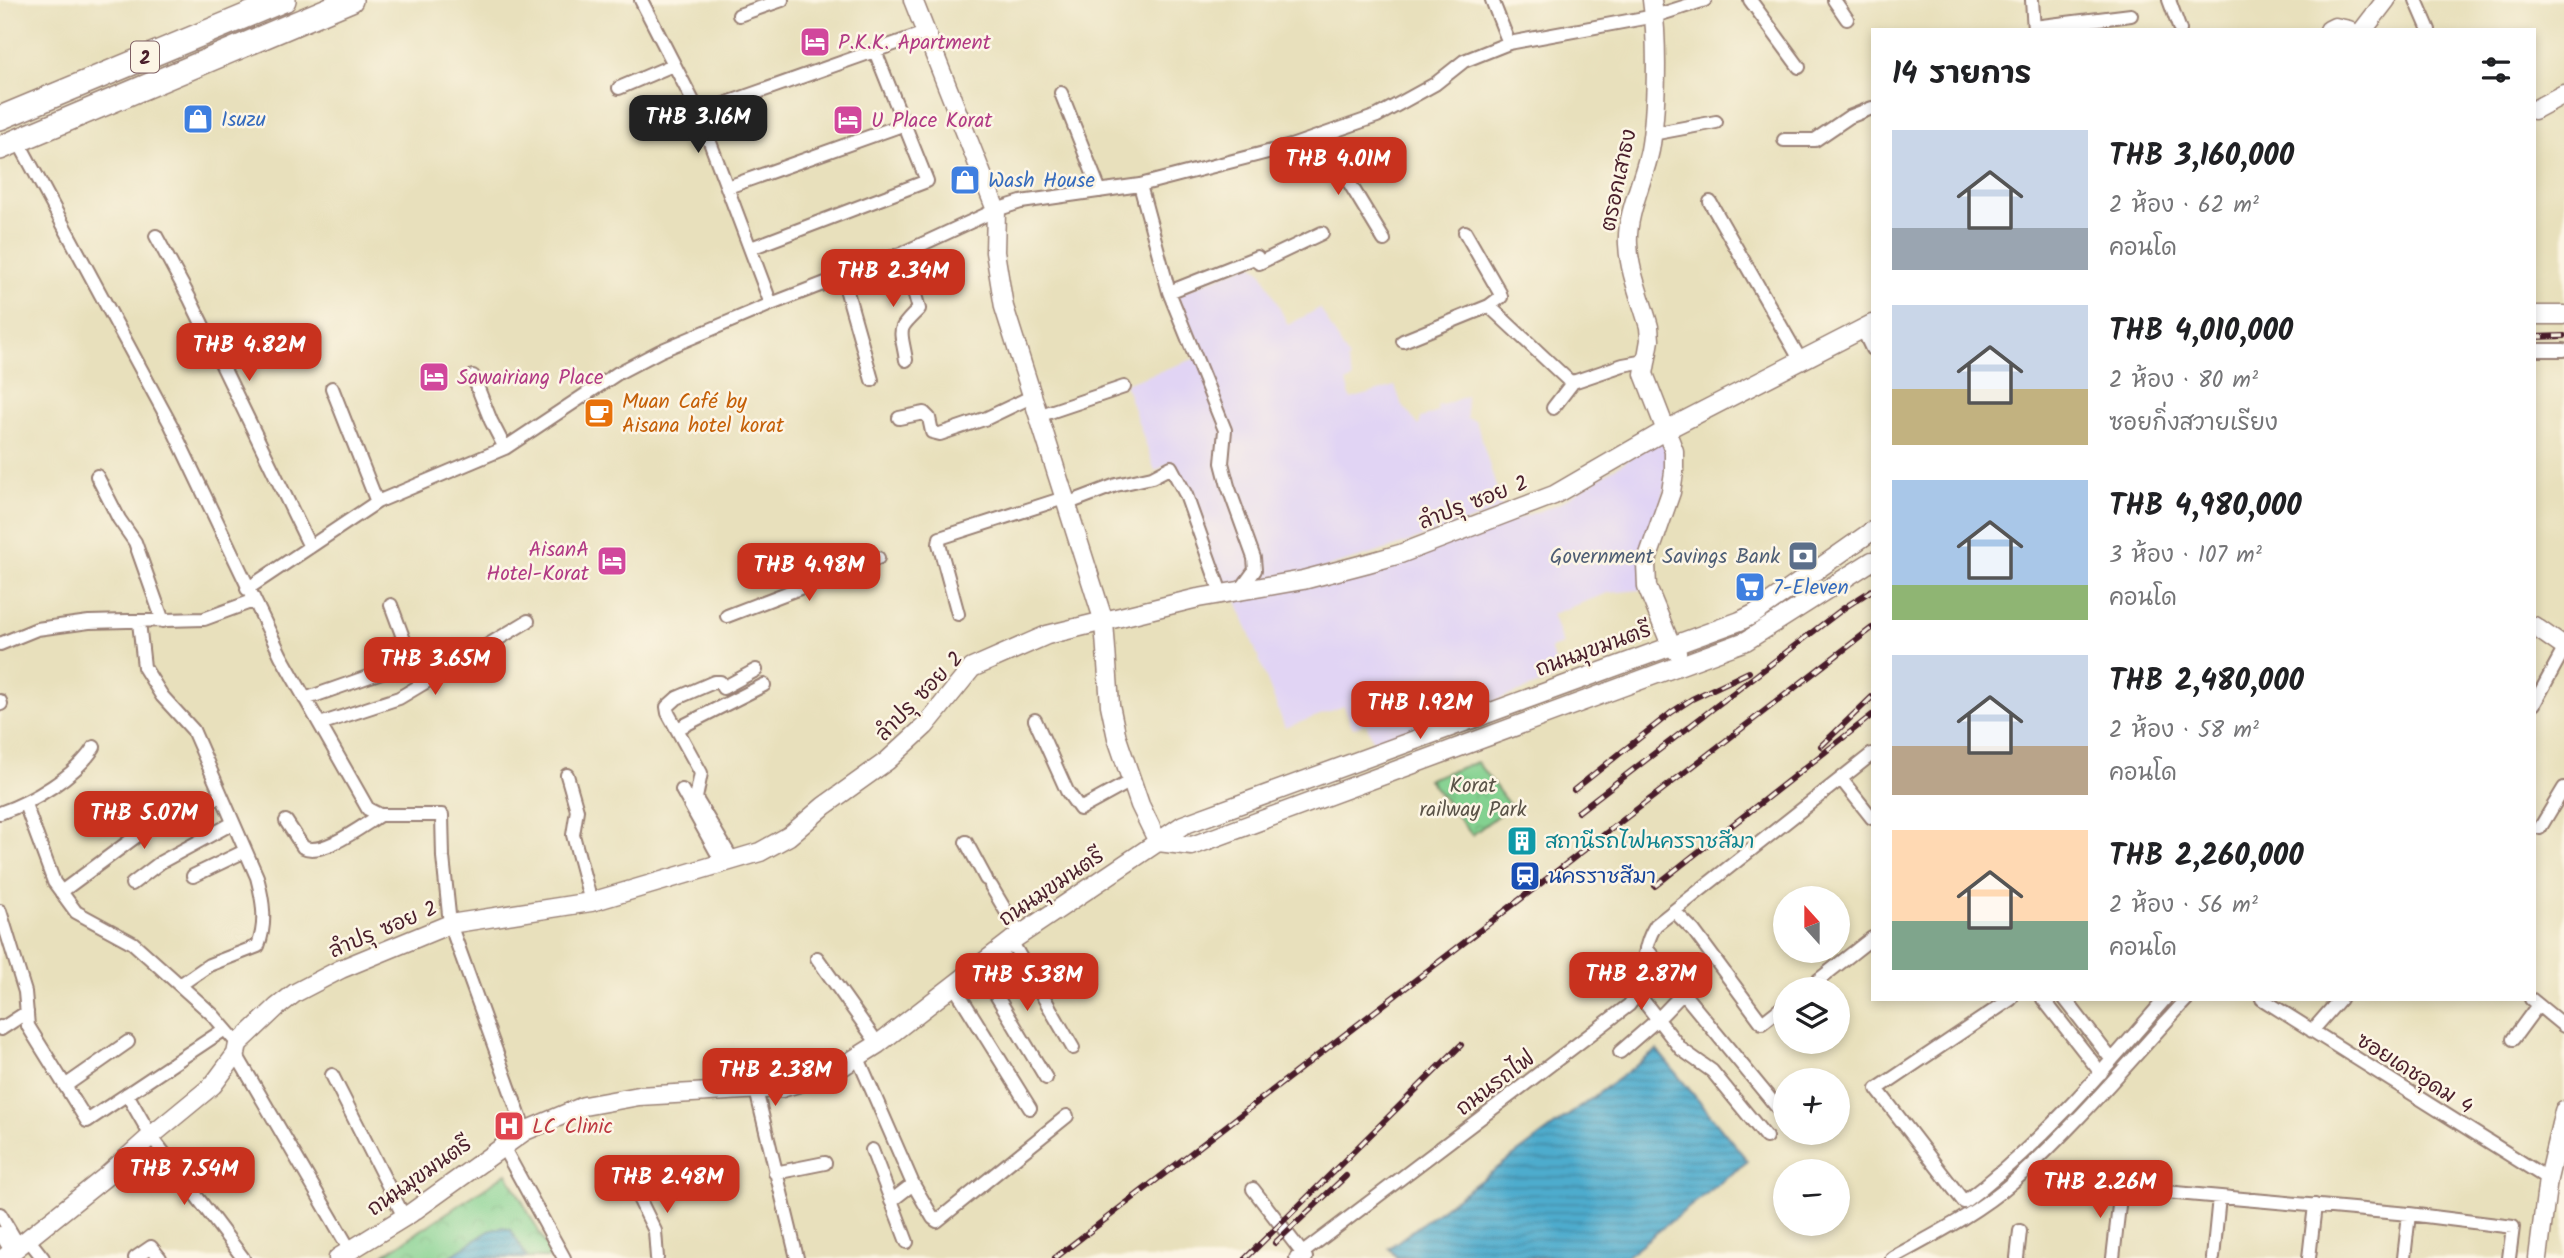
<!DOCTYPE html>
<html lang="th">
<head>
<meta charset="utf-8">
<style>
	:root { --surface:#fff; --page:#f6f6f6; --text:#202124; --muted:#757577; --accent:#c8321e }
	body { margin:0; font-family:Kalam,"Playpen Sans Thai",sans-serif; background:var(--page); color:var(--text); height:100vh; display:flex; flex-direction:column; font-size:26px; white-space:nowrap }
	* { box-sizing:border-box; margin:0 }
	p { font-size:23px; color:var(--muted) }
	.icon { flex:none; width:38px; height:38px; fill:none; stroke:currentColor; stroke-width:2; stroke-linecap:round; stroke-linejoin:round }
	.map { position:relative; flex:1; overflow:hidden }
	.drawer { position:absolute; left:1871px; top:28px; width:665px; height:973px; display:flex; flex-direction:column; background:var(--surface); border-radius:0px; box-shadow:0 4px 10px #0003 }
	.drawer>* { flex:none }
	.needle { width:46px; rotate:339deg }
	.fabs { position:absolute; left:1773px; top:886px; display:grid; gap:14px }
	.fabs a { display:grid; place-items:center; width:77px; height:77px; border-radius:50%; background:var(--surface); box-shadow:0 4px 10px #0003; font-size:35px }
	.price { position:absolute; translate:-50% -60px; padding:0 16px; border-radius:14px; background:var(--accent); color:#fff; font-size:23px; line-height:46px; filter:drop-shadow(0 2px 4px #0008) }
	.price::after { content:''; position:absolute; left:50%; top:42px; width:21px; height:16px; margin-left:-10px; background:inherit; clip-path:polygon(0 0,100% 0,50% 100%) }
	.price.on { background:#222; color:#fff }
	ul { padding:0; list-style:none }
	li { display:flex; align-items:center; gap:21px; height:175px; padding:0 21px }
	li span { display:grid; place-items:center; flex:none; width:196px; height:140px; border-radius:0px; color:#555 }
	li>.icon { margin-inline-start:auto }
	span .icon { width:84px; height:84px; fill:#fffc; stroke-width:1 }
	li b { font-size:30px }
	h2 { display:flex; justify-content:space-between; align-items:center; height:84px; padding:0 21px; font-size:30px }
	.map>svg:first-child { display:block }
</style>
</head>
<body>
<div class="map">
<svg width="2564" height="1258" viewBox="0 0 2564 1258">
	<defs>
		<pattern id="park-crowns" width="20" height="18" patternUnits="userSpaceOnUse" patternTransform="scale(1.75)"><rect width="20" height="18" fill="#83d190"/><path d="M2 6a3 3 0 1 1 6 0M12 15a3 3 0 1 1 6 0" fill="none" stroke="#73b37c"/></pattern>
		<pattern id="water-rules" width="6" height="5" patternUnits="userSpaceOnUse" patternTransform="scale(1.75)"><rect width="6" height="5" fill="#4eaccd"/><path d="M0 2.5h6" fill="none" stroke="#438ba7"/></pattern>
	</defs>
	<rect width="100%" height="100%" fill="#fcf5e5"/>
	<filter id="ink" filterUnits="userSpaceOnUse"><feTurbulence type="fractalNoise" baseFrequency=".0143" numOctaves="2"/><feDisplacementMap in="SourceGraphic" scale="14" xChannelSelector="R" yChannelSelector="G"/><feConvolveMatrix kernelMatrix="1 2 1 2 8 2 1 2 1" color-interpolation-filters="sRGB"/></filter>
	<filter id="wash" filterUnits="userSpaceOnUse"><feTurbulence type="fractalNoise" baseFrequency=".00686" numOctaves="4" result="noise"/><feDisplacementMap in="SourceGraphic" scale="28" xChannelSelector="R" yChannelSelector="G"/><feGaussianBlur stdDeviation="1.57" result="paint"/><feColorMatrix in="noise" values="0 0 0 0 0 0 0 0 0 0 0 0 0 0 0 0 0 1.4 0 .05"/><feComposite in="paint" operator="in"/></filter>
	<g filter="url(#wash)">
		<rect width="100%" height="100%" fill="#e8e0bc"/>
		<path fill="#e1d4f4" d="M1251,263L1261,271L1288,325L1320,308L1349,359L1347,360L1353,379L1346,383L1351,399L1395,386L1402,405L1419,426L1421,418L1438,412L1437,407L1466,396L1467,418L1476,421L1503,510L1379,552L1300,575L1223,587L1174,461L1155,471L1125,384L1202,356L1176,295Z
			M1664,437L1667,458V477L1640,590L1608,593L1552,614L1563,645L1550,649L1561,676L1375,746L1366,723L1353,728L1344,706L1285,728L1237,601L1393,564L1558,504Z"/>
		<path fill="url(#park-crowns)" stroke="#66785e" stroke-width="2" d="M1477,762L1510,806L1472,835L1428,779Z
			M507,1173L553,1258H379Z"/>
		<path fill="url(#water-rules)" stroke="#4c667c" stroke-width="2" d="M1657,1050L1748,1161L1624,1258H1397L1389,1248Z
			M502,1227L511,1230L527,1258H448L489,1231Z"/>
	</g>
	<g filter="url(#ink)">
		<g fill="none" stroke-linecap="round" stroke-linejoin="round">
			<g stroke="#998074" stroke-width="16">
				<path id="street" d="M641,0L699,113L771,304
					M1492,0L1509,43
					M1750,0L1799,67
					M1834,0L1847,19
					M2032,0L2034,30
					M2169,0L2180,30
					M2416,0L2429,30
					M739,15L782,0
					M2034,27L2131,15
					M619,88L673,65
					M1061,93L1100,191
					M699,113L925,33
					M1652,134L1716,122
					M1321,136L1384,240
					M1784,140H1815L1849,117L1872,108
					M18,141L171,425L281,656L368,809L380,815H442L443,857L450,924L525,1131
					M1140,185L1169,292L1225,430L1222,463L1228,486L1254,558L1255,570L1239,592
					M728,187L905,124
					M1710,202L1801,361
					M1465,232L1500,293L1501,297L1489,306
					M156,236L190,299L310,547
					M751,248L927,181L875,51
					M903,253L919,309C895,332 901,328 906,360
					M1259,263L1322,233
					M843,278L872,380
					M1169,292L1257,257
					M1863,330L1872,349
					M1403,341L1489,306L1568,380L1573,382L1623,365L1645,361
					M2534,350H2564
					M473,376L491,421L505,448
					M332,388L377,502
					M1553,408L1573,382
					M1038,416L1124,387
					M899,418L924,413L929,418L932,432L940,434L987,418L1031,397
					M97,476L119,519L135,542L163,621
					M1066,504L1116,485L1152,477L1171,467L1186,495L1221,593
					M247,589L377,502L505,448L618,373L660,351L771,304L903,253L996,210L1021,202L1140,185L1291,146L1377,116L1435,84L1464,61L1509,43L1655,16L1705,0
					M958,614L939,544L940,538L1064,498
					M727,616L878,558
					M139,622L144,667L162,696L193,730L257,877C263,900 267,923 258,946L209,965L180,985
					M0,644L37,629L89,622L204,619L253,601
					M305,699L393,668L388,648L404,640L391,605
					M0,701L1,704
					M2534,704L2564,649
					M1035,720L1067,791L1080,809L1131,781
					M320,724L399,698L528,621
					M677,729L764,685
					M567,775L577,810L573,835L591,902
					M1841,779L1872,818
					M682,790L722,862
					M25,804L54,882L76,912L133,943L213,1015L238,1044
					M0,813C32,802 76,776 94,747
					M286,821L303,847C322,857 362,826 380,815
					M2540,828L2564,788
					M966,842L986,879
					M732,859L698,802L696,798L701,773L668,713L667,707L677,698L714,682H720L723,688L756,670
					M193,876L245,851
					M132,884L161,862L233,823
					M991,886L1020,935
					M61,892L165,815L179,808L222,797
					M0,911L25,992L28,1026L87,1121L225,1029
					M1674,911L1694,931L1762,1023L1785,1005
					M1011,941L1073,1048
					M1646,948L1785,1117
					M817,958L878,1044
					M978,965L1046,1078
					M954,986L1030,1108
					M1807,989L1872,938
					M1638,994L1681,1049L1712,1071L1766,1137
					M2011,999L1877,1089L1964,1202C2042,1143 2102,1072 2165,999
					M2043,999L2101,1073
					M2065,999L2112,1060
					M2262,999L2548,1179
					M2531,999L2564,1026
					M0,1027L1,1029L27,1012
					M2312,1031L2340,999
					M2513,1039L2538,1005
					M1620,1052L1658,1019L1683,993
					M236,1054L350,1250
					M858,1058L913,1184L933,1218L937,1221L1067,1116
					M332,1075L404,1217
					M65,1086L128,1042
					M756,1090L797,1258
					M127,1094L151,1136L243,1258
					M502,1145L564,1258
					M872,1150L907,1242
					M775,1173L825,1163
					M632,1184L655,1231L657,1258
					M1253,1189L1306,1258
					M891,1201L913,1184
					M0,1214L19,1246
					M0,1233L12,1252
					M28,1239L43,1258
					M135,1258L151,1247L160,1258
					M1296,1258L1629,1005C1647,983 1639,950 1656,925L1872,754
					M1892,1258C1934,1235 1977,1213 2014,1181C2076,1126 2130,1060 2187,999
					M2017,1258L2020,1231
					M2113,1258L2121,1188L2409,1214L2513,1227L2509,1258
					M2213,1258L2219,1197
					M2309,1258L2315,1205
					M2404,1258L2409,1214"/>
			</g>
			<g stroke="#998074" stroke-width="21">
				<path id="secondary" d="M913,0L996,210L995,252L1004,307L1104,622L1110,705L1117,738L1140,805L1158,842
					M1652,0C1658,40 1657,110 1650,150C1644,179 1626,215 1628,244C1629,272 1642,301 1649,327L1650,340L1644,374L1674,451V472L1671,492L1646,563L1647,587L1671,645L1677,652
					M2329,30L2335,27L2349,30
					M2363,30L2386,0
					M2534,110L2564,94
					M2534,315H2564
					M2534,626L2564,647
					M1158,842L1192,846L1746,641L1872,561
					M4,1258L104,1178L151,1136L213,1085L236,1054L238,1044L277,1007L295,993L341,969L450,924L591,902L760,852L789,836L824,806L887,761L925,726L972,668L1047,635L1198,598L1303,580L1368,563L1400,554L1512,511L1554,495L1666,430L1872,324
					M338,1258L411,1213L525,1131L584,1106L639,1096L782,1088L832,1073L878,1044L1011,941L1183,825L1740,621L1754,614L1872,531
					M2538,1258L2548,1179L2564,1111"/>
			</g>
			<g stroke="#998074" stroke-width="26">
				<path id="highway" d="M0,118L284,0
					M0,148L351,0"/>
			</g>
			<use href="#street" stroke="#fff" stroke-width="12"/>
			<use href="#secondary" stroke="#fff" stroke-width="18"/>
			<use href="#highway" stroke="#fff" stroke-width="23"/>
			<g stroke="#4a1f2b" stroke-width="6">
				<path id="rail" d="M2534,337L2564,336
					M1821,746L1872,697
					M1574,790L1672,712L1692,699L1749,672
					M1578,812L1844,608L1872,590
					M1655,886L1872,715
					M1275,1243L1346,1176
					M1055,1258L1872,628
					M1246,1258L1461,1045"/>
			</g>
			<use href="#rail" stroke="#fcf5e5" stroke-width="3.5" stroke-dasharray="10" stroke-linecap="butt"/>
		</g>
	</g>
	<defs>
		<g id="hotel-square" transform="scale(1.575)"><rect x="-9" y="-9" width="18" height="18" rx="4" fill="#d1479c" stroke="#fcf5e5"/><path d="M-6-4.5h1.5V1H6V5H4.5V3h-9V5H-6ZM-4 0a1.8 1.8 0 1 1 3.6 0ZM.5 0V-2.5h3Q6-2.5 6 0Z" fill="#fff"/></g>
		<g id="shop-square" transform="scale(1.575)"><rect x="-9" y="-9" width="18" height="18" rx="4" fill="#3f7fe0" stroke="#fcf5e5"/><path d="M-5-2.5h2.3a2.7 3.5 0 0 1 5.4 0H5L5.5 6h-11ZM-1.5-2.5h3a1.5 2.3 0 0 0-3 0Z" fill="#fff"/></g>
		<g id="cafe-square" transform="scale(1.575)"><rect x="-9" y="-9" width="18" height="18" rx="4" fill="#e8710a" stroke="#fcf5e5"/><path d="M-5.5-4.5H6V0H3Q3 3.5 0 3.5H-2.5Q-5.5 3.5-5.5 0ZM3-3.2v2h1.7v-2ZM-6 4.5H4V6H-6Z" fill="#fff"/></g>
		<g id="bank-square" transform="scale(1.575)"><rect x="-9" y="-9" width="18" height="18" rx="4" fill="#5c6f8a" stroke="#fcf5e5"/><path d="M-6-4H6V4H-6ZM0-2.3a2.3 2.3 0 1 0 0 4.6a2.3 2.3 0 1 0 0-4.6Z" fill="#fff"/></g>
		<g id="supermarket-square" transform="scale(1.575)"><rect x="-9" y="-9" width="18" height="18" rx="4" fill="#3f7fe0" stroke="#fcf5e5"/><path d="M-6-5.5h2.5l.6 2H6L4.5 2H-2.5L-4.4-4H-6ZM-1.5 3.2a1.3 1.3 0 1 0 .1 0ZM3 3.2a1.3 1.3 0 1 0 .1 0Z" fill="#fff"/></g>
		<g id="building-square" transform="scale(1.575)"><rect x="-9" y="-9" width="18" height="18" rx="4" fill="#0f9aa8" stroke="#fcf5e5"/><path d="M-4-6H4V6H1V3H-1V6H-4ZM-2.5-4.3h1.7v1.8h-1.7ZM.8-4.3h1.7v1.8H.8ZM-2.5-1h1.7V.8h-1.7ZM.8-1h1.7V.8H.8Z" fill="#fff"/></g>
		<g id="station-square" transform="scale(1.575)"><rect x="-9" y="-9" width="18" height="18" rx="4" fill="#1a4fb4" stroke="#fcf5e5"/><path d="M-3-6H3Q5-6 5-4V2Q5 4 3 4L4.5 6H3L1.5 4h-3L-3 6H-4.5L-3 4Q-5 4-5 2V-4Q-5-6-3-6ZM-3.5-4v3h7v-3ZM-3.5 1v1.5H-2V1ZM2 1v1.5H3.5V1Z" fill="#fff"/></g>
		<g id="hospital-square" transform="scale(1.575)"><rect x="-9" y="-9" width="18" height="18" rx="4" fill="#e0444e" stroke="#fcf5e5"/><path d="M-5-5h3v3.5h4V-5h3V5h-3V1.5h-4V5h-3Z" fill="#fff"/></g>
	</defs>
	<g fill-rule="evenodd">
		<use href="#hotel-square" x="815" y="42"/>
		<use href="#shop-square" x="198" y="119"/>
		<use href="#hotel-square" x="848" y="120"/>
		<use href="#shop-square" x="965" y="180"/>
		<use href="#hotel-square" x="434" y="377"/>
		<use href="#cafe-square" x="599" y="413"/>
		<use href="#bank-square" x="1803" y="556"/>
		<use href="#hotel-square" x="612" y="561"/>
		<use href="#supermarket-square" x="1750" y="587"/>
		<use href="#building-square" x="1522" y="841"/>
		<use href="#station-square" x="1525" y="876"/>
		<use href="#hospital-square" x="509" y="1126"/>
	</g>
	<g text-anchor="middle" stroke-width="5" stroke-linejoin="round" paint-order="stroke">
		<rect fill="#fcf5e5" stroke="#7f5f63" stroke-width="2" x="131" y="41.5" width="28" height="31" rx="5"/>
		<g font-size="19" font-weight="bold" fill="#4a1f2b">
			<text x="145" y="64">2</text>
		</g>
		<g font-size="21" fill="#b23c85" stroke="#fcf5e5" text-anchor="start">
			<text x="838" y="49">P.K.K. Apartment</text>
			<text x="871" y="127">U Place Korat</text>
			<text x="457" y="384">Sawairiang Place</text>
			<text x="589" y="556" text-anchor="end">AisanA<tspan x="589" dy="24">Hotel-Korat</tspan></text>
		</g>
		<g font-size="21" fill="#366cbe" stroke="#fcf5e5" text-anchor="start">
			<text x="221" y="126">Isuzu</text>
			<text x="988" y="187">Wash House</text>
			<text x="1773" y="594">7-Eleven</text>
		</g>
		<g font-size="21" fill="#4a1f2b" stroke="#fcf5e5">
			<text transform="translate(1618 180) rotate(-78)" y="7">ตรอกเสาธง</text>
			<text transform="translate(1473 502) rotate(-21)" y="7">ลำปรุ ซอย 2</text>
			<text transform="translate(1593 649) rotate(-20)" y="7">ถนนมุขมนตรี</text>
			<text transform="translate(919 696) rotate(-46)" y="7">ลำปรุ ซอย 2</text>
			<text transform="translate(1051 887) rotate(-34)" y="7">ถนนมุขมนตรี</text>
			<text transform="translate(383 929) rotate(-23)" y="7">ลำปรุ ซอย 2</text>
			<text transform="translate(2415 1073) rotate(32)" y="7">ซอยเดชอุดม 4</text>
			<text transform="translate(1495 1083) rotate(-37)" y="7">ถนนรถไฟ</text>
			<text transform="translate(419 1176) rotate(-35)" y="7">ถนนมุขมนตรี</text>
		</g>
		<g font-size="21" fill="#c56008" stroke="#fcf5e5" text-anchor="start">
			<text x="622" y="408">Muan Café by<tspan x="622" dy="24">Aisana hotel korat</tspan></text>
		</g>
		<g font-size="21" fill="#4e5e75" stroke="#fcf5e5" text-anchor="end">
			<text x="1780" y="563">Government Savings Bank</text>
		</g>
		<g font-size="21" fill="#5b5449" stroke="#fcf5e5">
			<text x="1473" y="792">Korat<tspan x="1473" dy="24">railway Park</tspan></text>
		</g>
		<g font-size="21" fill="#0d838f" stroke="#fcf5e5" text-anchor="start">
			<text x="1545" y="848">สถานีรถไฟนครราชสีมา</text>
		</g>
		<g font-size="21" fill="#164399" stroke="#fcf5e5" text-anchor="start">
			<text x="1548" y="883">นครราชสีมา</text>
		</g>
		<g font-size="21" fill="#be3a42" stroke="#fcf5e5" text-anchor="start">
			<text x="532" y="1133">LC Clinic</text>
		</g>
	</g>
</svg>
<div class="fabs">
<a><svg class="needle" viewBox="-14 -14 28 28"><path d="M0-13l5 13h-10z" fill="#e53935"/><path d="M0 13l5-13h-10z" fill="#757577"/></svg></a>
<a><svg class="icon" aria-label="layers" viewBox="0 0 24 24"><path d="M12 4l9 5-9 5-9-5zM3 14l9 5 9-5"/></svg></a>
<a>+</a>
<a>−</a>
</div>
<b class="price on" style="left:698px;top:155px">THB 3.16M</b>
<b class="price" style="left:1338px;top:197px">THB 4.01M</b>
<b class="price" style="left:893px;top:309px">THB 2.34M</b>
<b class="price" style="left:249px;top:383px">THB 4.82M</b>
<b class="price" style="left:809px;top:603px">THB 4.98M</b>
<b class="price" style="left:435px;top:697px">THB 3.65M</b>
<b class="price" style="left:1420px;top:741px">THB 1.92M</b>
<b class="price" style="left:144px;top:851px">THB 5.07M</b>
<b class="price" style="left:1641px;top:1012px">THB 2.87M</b>
<b class="price" style="left:1027px;top:1013px">THB 5.38M</b>
<b class="price" style="left:775px;top:1108px">THB 2.38M</b>
<b class="price" style="left:184px;top:1207px">THB 7.54M</b>
<b class="price" style="left:667px;top:1215px">THB 2.48M</b>
<b class="price" style="left:2100px;top:1220px">THB 2.26M</b>
<section class="drawer">
<h2>14 รายการ<svg class="icon" aria-label="filters" viewBox="0 0 24 24"><path d="M4 7h16M4 17h16"/><circle cx="9" cy="7" r="2"/><circle cx="15" cy="17" r="2"/></svg></h2>
<ul>
<li><span style="background:linear-gradient(#c9d6e8 70%,#9aa5b1 0)"><svg class="icon" aria-label="home" viewBox="0 0 24 24"><path d="M3 11l9-7 9 7M6 9v11h12V9"/></svg></span><div><b>THB 3,160,000</b><p>2 ห้อง · 62 m²</p><p>คอนโด</p></div></li>
<li><span style="background:linear-gradient(#c9d6e8 60%,#c2b280 0)"><svg class="icon" aria-label="home" viewBox="0 0 24 24"><path d="M3 11l9-7 9 7M6 9v11h12V9"/></svg></span><div><b>THB 4,010,000</b><p>2 ห้อง · 80 m²</p><p>ซอยกิ่งสวายเรียง</p></div></li>
<li><span style="background:linear-gradient(#a9c7e8 75%,#8fb573 0)"><svg class="icon" aria-label="home" viewBox="0 0 24 24"><path d="M3 11l9-7 9 7M6 9v11h12V9"/></svg></span><div><b>THB 4,980,000</b><p>3 ห้อง · 107 m²</p><p>คอนโด</p></div></li>
<li><span style="background:linear-gradient(#c9d6e8 65%,#b9a48a 0)"><svg class="icon" aria-label="home" viewBox="0 0 24 24"><path d="M3 11l9-7 9 7M6 9v11h12V9"/></svg></span><div><b>THB 2,480,000</b><p>2 ห้อง · 58 m²</p><p>คอนโด</p></div></li>
<li><span style="background:linear-gradient(#ffd9b3 65%,#7fa58c 0)"><svg class="icon" aria-label="home" viewBox="0 0 24 24"><path d="M3 11l9-7 9 7M6 9v11h12V9"/></svg></span><div><b>THB 2,260,000</b><p>2 ห้อง · 56 m²</p><p>คอนโด</p></div></li>
</ul>
</section>
</div>
</body>
</html>
